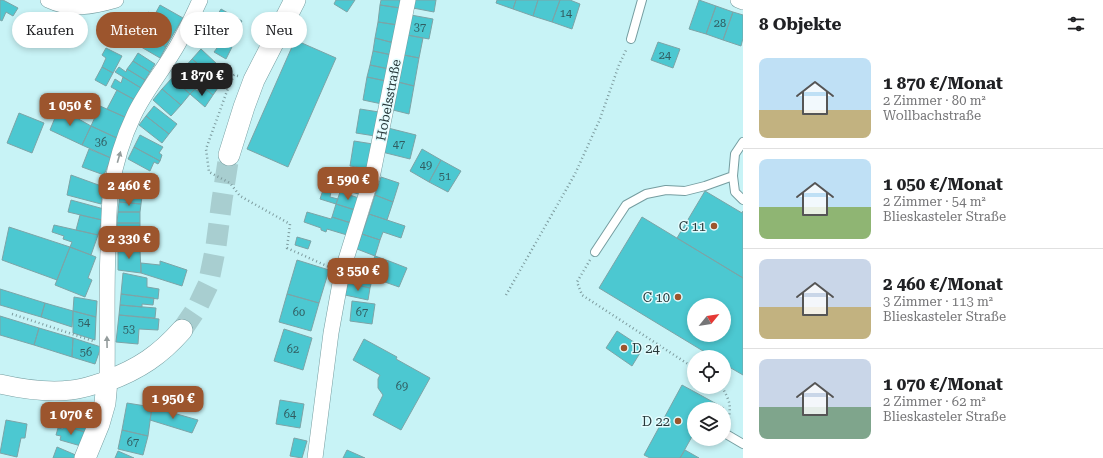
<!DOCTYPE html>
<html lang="de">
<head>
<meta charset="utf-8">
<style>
	:root { --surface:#fff; --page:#f6f6f6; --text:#202124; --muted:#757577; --line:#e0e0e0; --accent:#9c552d }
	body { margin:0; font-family:"Roboto Serif",serif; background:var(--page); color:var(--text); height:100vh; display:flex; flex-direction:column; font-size:15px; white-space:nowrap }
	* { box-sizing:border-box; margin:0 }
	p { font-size:13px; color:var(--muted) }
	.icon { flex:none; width:22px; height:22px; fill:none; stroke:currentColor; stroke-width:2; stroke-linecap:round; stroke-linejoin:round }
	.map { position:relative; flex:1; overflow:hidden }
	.side { display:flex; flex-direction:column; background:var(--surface); width:360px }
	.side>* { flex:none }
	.hud { position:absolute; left:12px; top:12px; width:380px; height:36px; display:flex; gap:8px }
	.needle { width:26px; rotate:60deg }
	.controls { position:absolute; left:687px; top:298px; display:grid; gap:8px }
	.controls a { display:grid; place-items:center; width:44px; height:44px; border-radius:50%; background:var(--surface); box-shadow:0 2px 6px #0003; font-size:20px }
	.price { position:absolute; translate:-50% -34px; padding:0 9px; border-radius:8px; background:var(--accent); color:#fff; font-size:13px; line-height:26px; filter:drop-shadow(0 1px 2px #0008) }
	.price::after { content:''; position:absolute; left:50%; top:24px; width:12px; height:9px; margin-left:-6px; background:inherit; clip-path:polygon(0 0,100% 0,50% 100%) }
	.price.current { background:#222; color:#fff }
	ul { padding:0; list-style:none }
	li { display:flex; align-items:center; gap:12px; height:100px; padding:0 16px }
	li+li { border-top:1px solid var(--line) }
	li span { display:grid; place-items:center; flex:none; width:112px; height:80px; border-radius:8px; color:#555 }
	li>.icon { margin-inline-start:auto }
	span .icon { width:48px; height:48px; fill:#fffc; stroke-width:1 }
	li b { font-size:17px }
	h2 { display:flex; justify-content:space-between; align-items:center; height:48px; padding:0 16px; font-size:17px }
	.pill { padding:0 14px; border-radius:18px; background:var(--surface); box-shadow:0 2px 6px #0003; font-size:14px; line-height:36px }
	.pill.current { background:var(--accent); color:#fff }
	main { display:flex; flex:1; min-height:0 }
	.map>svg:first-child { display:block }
</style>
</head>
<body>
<main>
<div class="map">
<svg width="743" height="458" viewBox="0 0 743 458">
	<rect width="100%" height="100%" fill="#c8f3f6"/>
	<path fill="#4cc8d1" stroke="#7ca4a7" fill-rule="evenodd" d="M0,0H3L18,8L13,16L6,12L2,21L0,20Z
		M336,0H355L347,12L334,4Z
		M381,0H401L400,8L380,5Z
		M414,0H436L434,12L413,8Z
		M497,0H516L513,9L496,3Z
		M516,0H538L533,16L513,9Z
		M538,0H560L552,22L533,16Z
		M560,0H570L580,4L572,29L552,22Z
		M699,0L716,6L706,34L689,29Z
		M160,5L183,18L171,38L142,22L148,12L154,16Z
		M380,5L400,8L398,25L378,22Z
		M716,6L733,12L723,40L706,34Z
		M221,9L242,21L232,36L212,24Z
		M733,12L743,15V38L741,46L723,40Z
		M411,15L433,19L429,39L407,35Z
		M378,22L398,25L394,43L375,38Z
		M212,24L232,36L228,44L232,47L226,59L214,52L217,48L202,40Z
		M149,25L171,38L166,47L144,34Z
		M144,34L166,47L160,58L136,44L140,37L141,38Z
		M407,35L423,38L419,58L404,55Z
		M375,38L394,43L392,55L373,51Z
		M295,40L336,58L288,167L247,149Z
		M658,42L680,49L673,68L651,60Z
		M106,48L122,56L113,73L102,67L106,58L102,55Z
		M201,49L217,64L209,73L192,59Z
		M373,51L392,55L389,69L370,65Z
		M138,53L155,64L150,72L133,61Z
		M404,55L419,58L414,86L398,82Z
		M192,59L209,73L201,83L184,68Z
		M133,61L150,72L145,80L127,69Z
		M370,65L389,69L386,81L367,77Z
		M221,66L229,72L213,95L204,88Z
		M102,67L113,73L106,86L95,80Z
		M119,67L126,72L127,69L145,80L141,88L115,72Z
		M181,69L199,85L190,94L172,78Z
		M123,77L141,88L135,100L111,87L115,79L121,83Z
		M367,77L386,81L382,104L363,100Z
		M172,78L190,94L181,105L162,89Z
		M398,82L414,86L409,114L393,110Z
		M204,88L213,95L205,107L190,94L195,89L201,93Z
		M162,89L181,105L171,116L153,100Z
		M117,90L135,100L127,118L107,109Z
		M100,106L127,118L119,139L91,126Z
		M154,106L177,124L169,134L146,116Z
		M59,108L91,126L82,145L50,130Z
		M360,109L379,112L375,136L356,133Z
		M19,113L44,123L32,153L7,143Z
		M146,116L169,134L162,143L139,125Z
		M91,126L119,139L111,158L82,145Z
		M388,128L416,135L410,159L382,152Z
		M140,135L163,147L159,153L162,155L160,161L134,147Z
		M354,141L373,144L369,169L350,166Z
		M134,147L160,161L158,164L154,162L150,171L128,159Z
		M89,149L111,158L104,175L82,167Z
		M422,149L441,160L429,182L410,171Z
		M441,160L461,171L448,192L429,182Z
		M345,172L366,178L362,195L341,189Z
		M71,175L104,187L101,204L67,195Z
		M122,175L150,179L148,196L120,193Z
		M381,177L399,183L393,202L375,195Z
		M323,190L331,192L330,197L338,199L336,204L320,199Z
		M705,191L742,213L743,211V278L677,238Z
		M340,192L359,198L355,210L336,204Z
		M120,193L142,196L141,204L119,202Z
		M375,195L393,202L387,220L369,214Z
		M71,200L104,209L102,220L68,212Z
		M119,202L141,204L140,212H118Z
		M336,204L355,210L351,223L332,217Z
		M118,212H140V223H117Z
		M307,212L331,219L332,217L351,223L347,235L327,229L326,232L321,230V228L304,222Z
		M369,214L405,226L401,238L383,232L380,240L362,234Z
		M80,215L102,220L98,235L76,230Z
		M642,217L743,278V375L724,364V357H713L599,288ZM694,305H724V335H694Z
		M117,223H140V233H117Z
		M54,225L98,235L91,255L70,247L72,242L63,239L64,236L52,232Z
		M9,227L70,247L57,280L2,260Z
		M117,233H140V249H118Z
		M362,234L380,240L375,256L357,249Z
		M297,237L311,241L308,249L295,245Z
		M70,247L96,257L88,278L92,280L85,297L55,285Z
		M118,249H140L141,273L118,270Z
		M375,256L389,261L383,279L368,273Z
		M297,260L329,270L319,303L287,294Z
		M160,261L187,270L182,286L141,273V263L160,265Z
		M389,261L407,268L399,287L382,281Z
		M351,271L373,276L370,288L348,283Z
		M123,273L147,278V287L159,289L158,299L121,294Z
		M348,283L370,288L368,300L345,295Z
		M0,289L45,303L41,317L0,305Z
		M121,294L154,298L153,305L142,304V307L120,305Z
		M287,294L319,303L311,331L279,322Z
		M74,297L97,301L96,317L73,311Z
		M352,301L375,304L372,324L350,321Z
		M45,303L73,311L72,327L41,317Z
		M120,305L156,308L155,318L119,315Z
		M73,311L96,317L95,340L73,333Z
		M119,315L159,319L158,330L139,329L138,344L116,342Z
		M0,316L39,328L34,345L0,335Z
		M39,328L73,338L72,357L34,345Z
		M284,329L312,338L303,370L274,361Z
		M617,331L643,348L632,366L606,348Z
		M73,338L101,347L95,364L72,357Z
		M364,339L397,357L396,359L430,378L401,430L373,415L383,395L378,388V379L380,375L353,360Z
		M682,385L724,408L694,409V433L680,458H650L644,455Z
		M280,400L304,404L300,428L276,424Z
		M127,403L152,407L148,436L122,430Z
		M152,407L198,420L192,433L150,420Z
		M68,411L89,417L85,432L64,426Z
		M6,420L27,424L25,438H21L17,457L0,453Z
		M64,426L85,432L81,446L60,440L61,436L56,435L58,428L63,429Z
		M122,430L148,436L143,455L118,449Z
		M294,438L307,441L302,458L290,456Z
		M57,447L78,456L77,458H53Z
		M347,450L365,458H343Z
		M685,450L699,458H680Z
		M118,451L134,458H115Z"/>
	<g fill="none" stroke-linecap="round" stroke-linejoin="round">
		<path stroke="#a8ced0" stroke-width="21" stroke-dasharray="21 10" stroke-linecap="butt" d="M182,330L197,308L208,285L216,246L222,200L229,155"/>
		<g stroke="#759da0" stroke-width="10">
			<path id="service" d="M631,39L642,0
				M743,142L735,154L733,176L735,192L743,200
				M595,252L626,205L646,194L666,190L685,191L705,186L733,176
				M726,434L743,444"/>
		</g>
		<g stroke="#759da0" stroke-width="16">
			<path id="minor" d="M48,0C71,11 92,7 116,0
				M738,0L743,2
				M107,381C108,337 106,294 108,251C109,231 108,210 111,190C115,165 123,138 134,115C145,92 161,73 174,51C184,35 192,17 200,0
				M315,458L331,333L342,272L373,173L408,0"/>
		</g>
		<g stroke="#759da0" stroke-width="20">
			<path id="tertiary" d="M0,384C22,389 48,393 71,390C84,389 95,384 107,381"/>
		</g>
		<g stroke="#759da0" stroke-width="22">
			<path id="secondary" d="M229,155L244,107L254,80L295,0
				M85,458L99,424L105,403L107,381C139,369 160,355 182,330"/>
		</g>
		<path stroke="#7d9b9e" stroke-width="2.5" stroke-dasharray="1 3" stroke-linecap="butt" d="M238,76L234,75L227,91L206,149L209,172L230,183L240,196L290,224L287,248L329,267
			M590,260L577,282L582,295L694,368
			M506,295L575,174L600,119L619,65L627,48
			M12,314L93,341
			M722,387C731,403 731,406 728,423"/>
		<use href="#service" stroke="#fff" stroke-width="8"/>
		<use href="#minor" stroke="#fff" stroke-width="15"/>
		<use href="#tertiary" stroke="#fff" stroke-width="19"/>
		<use href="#secondary" stroke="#fff" stroke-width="21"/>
	</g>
	<defs><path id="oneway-solid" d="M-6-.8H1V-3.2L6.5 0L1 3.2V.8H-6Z"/></defs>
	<g fill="#949c9c">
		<use href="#oneway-solid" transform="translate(119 157) rotate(-74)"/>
		<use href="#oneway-solid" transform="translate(107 342) rotate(-91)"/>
	</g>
	<g fill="#9c552d" stroke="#e3fcfe" stroke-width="1.5">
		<circle cx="714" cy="226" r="4"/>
		<circle cx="678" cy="297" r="4"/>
		<circle cx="624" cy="348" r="4"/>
		<circle cx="678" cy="421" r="4"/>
	</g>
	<g text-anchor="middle" stroke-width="3" stroke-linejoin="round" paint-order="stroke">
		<g font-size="11" fill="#315c60">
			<text x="566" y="17">14</text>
			<text x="720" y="27">28</text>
			<text x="420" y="31">37</text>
			<text x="665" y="59">24</text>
			<text x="101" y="146">36</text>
			<text x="399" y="148">47</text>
			<text x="426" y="169">49</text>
			<text x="445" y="180">51</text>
			<text x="299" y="316">60</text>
			<text x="362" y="316">67</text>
			<text x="84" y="326">54</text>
			<text x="129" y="333">53</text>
			<text x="293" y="353">62</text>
			<text x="86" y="356">56</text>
			<text x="402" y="390">69</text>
			<text x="290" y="418">64</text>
			<text x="133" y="446">67</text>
		</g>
		<g font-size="13" fill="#28383a" stroke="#e3fcfe">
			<text transform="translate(388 100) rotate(-79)" y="5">Hobelsstraße</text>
		</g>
		<g font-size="13" fill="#28383a" stroke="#e3fcfe" text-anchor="end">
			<text x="706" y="231">C 11</text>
			<text x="670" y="302">C 10</text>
			<text x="632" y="353" text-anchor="start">D 24</text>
			<text x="670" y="426">D 22</text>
		</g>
	</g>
</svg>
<div class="controls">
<a><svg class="needle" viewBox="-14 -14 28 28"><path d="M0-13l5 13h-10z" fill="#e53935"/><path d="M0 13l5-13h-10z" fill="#757577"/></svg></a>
<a><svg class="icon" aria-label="locate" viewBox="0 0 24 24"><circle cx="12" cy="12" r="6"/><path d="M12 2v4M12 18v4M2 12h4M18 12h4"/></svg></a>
<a><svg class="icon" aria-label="layers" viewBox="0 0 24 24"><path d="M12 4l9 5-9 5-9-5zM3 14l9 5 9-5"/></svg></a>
</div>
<b class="price current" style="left:202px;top:97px">1 870 €</b>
<b class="price" style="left:70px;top:127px">1 050 €</b>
<b class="price" style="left:348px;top:201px">1 590 €</b>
<b class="price" style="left:129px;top:207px">2 460 €</b>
<b class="price" style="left:129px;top:260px">2 330 €</b>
<b class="price" style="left:358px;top:292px">3 550 €</b>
<b class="price" style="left:173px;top:420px">1 950 €</b>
<b class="price" style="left:71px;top:436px">1 070 €</b>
<div class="hud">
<a class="pill">Kaufen</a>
<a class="pill current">Mieten</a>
<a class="pill">Filter</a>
<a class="pill">Neu</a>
</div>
</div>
<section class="side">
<h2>8 Objekte<svg class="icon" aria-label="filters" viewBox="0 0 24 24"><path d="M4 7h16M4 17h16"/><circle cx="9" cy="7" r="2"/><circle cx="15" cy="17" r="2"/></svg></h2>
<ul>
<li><span style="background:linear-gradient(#bfe0f5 65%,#c2b280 0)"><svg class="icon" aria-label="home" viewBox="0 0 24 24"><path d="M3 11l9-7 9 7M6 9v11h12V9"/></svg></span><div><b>1 870 €/Monat</b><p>2 Zimmer · 80 m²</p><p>Wollbachstraße</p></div></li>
<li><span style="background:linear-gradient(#bfe0f5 60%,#8fb573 0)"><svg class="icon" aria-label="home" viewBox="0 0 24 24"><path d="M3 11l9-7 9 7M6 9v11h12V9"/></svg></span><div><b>1 050 €/Monat</b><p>2 Zimmer · 54 m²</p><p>Blieskasteler Straße</p></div></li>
<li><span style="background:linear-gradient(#c9d6e8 60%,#c2b280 0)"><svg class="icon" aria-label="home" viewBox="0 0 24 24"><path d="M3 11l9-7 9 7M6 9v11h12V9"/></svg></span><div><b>2 460 €/Monat</b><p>3 Zimmer · 113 m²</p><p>Blieskasteler Straße</p></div></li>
<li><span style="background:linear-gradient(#c9d6e8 60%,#7fa58c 0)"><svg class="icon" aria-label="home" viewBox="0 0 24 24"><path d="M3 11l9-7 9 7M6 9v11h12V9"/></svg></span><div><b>1 070 €/Monat</b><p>2 Zimmer · 62 m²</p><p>Blieskasteler Straße</p></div></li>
</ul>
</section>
</main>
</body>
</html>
